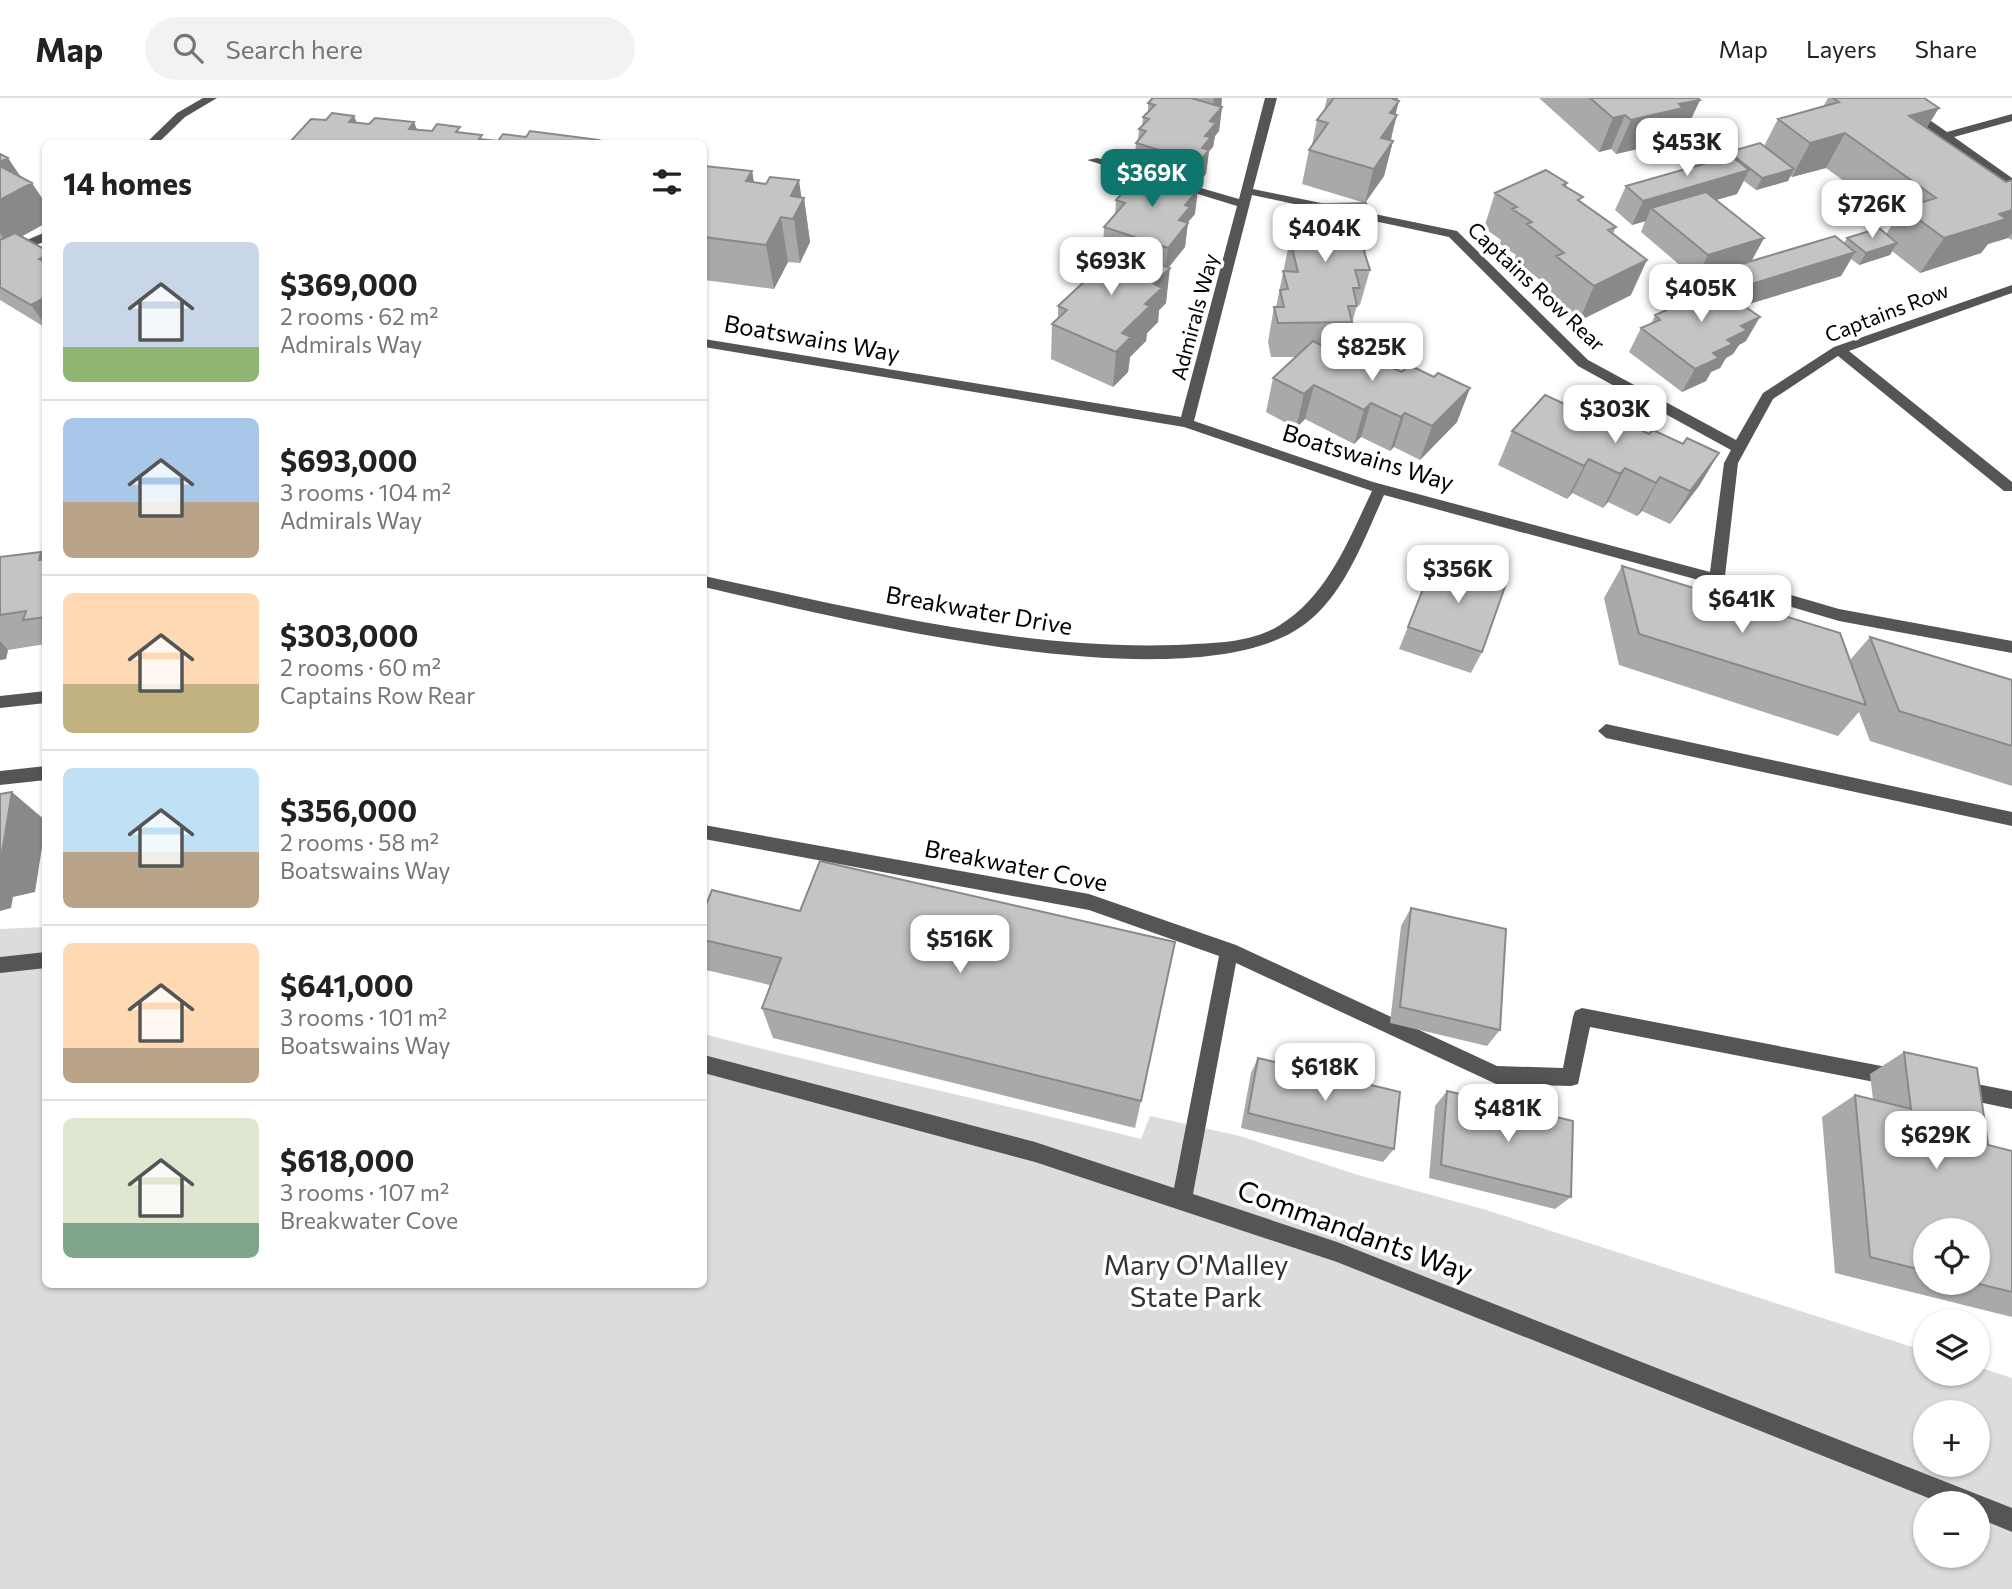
<!DOCTYPE html>
<html lang="en">
<head>
<meta charset="utf-8">
<style>
	:root { --surface:#fff; --page:#f2f2f2; --text:#222; --muted:#767676; --line:#e0e0e0; --accent:#0f766e }
	body { margin:0; font-family:Commissioner,sans-serif; background:var(--page); color:var(--text); height:100vh; display:flex; flex-direction:column; font-size:26px; white-space:nowrap }
	* { box-sizing:border-box; margin:0 }
	p { font-size:23px; color:var(--muted) }
	.icon { flex:none; width:38px; height:38px; fill:none; stroke:currentColor; stroke-width:2; stroke-linecap:round; stroke-linejoin:round }
	.map { position:relative; flex:1; overflow:hidden }
	.sheet { position:absolute; left:42px; top:42px; width:665px; height:1148px; display:flex; flex-direction:column; background:var(--surface); border-radius:10px; box-shadow:0 2px 5px #0004 }
	.sheet>* { flex:none }
	.controls { position:absolute; left:1913px; top:1120px; display:grid; gap:14px }
	.controls a { display:grid; place-items:center; width:77px; height:77px; border-radius:50%; background:var(--surface); box-shadow:0 2px 5px #0004; font-size:35px }
	.price { position:absolute; translate:-50% -60px; padding:0 16px; border-radius:14px; background:#fff; color:#222; font-size:23px; line-height:46px; filter:drop-shadow(0 2px 4px #0008) }
	.price::after { content:''; position:absolute; left:50%; top:42px; width:21px; height:16px; margin-left:-10px; background:inherit; clip-path:polygon(0 0,100% 0,50% 100%) }
	.price.selected { background:var(--accent); color:#fff }
	ul { padding:0; list-style:none }
	li { display:flex; align-items:center; gap:21px; height:175px; padding:0 21px }
	li+li { border-top:2px solid var(--line) }
	li span { display:grid; place-items:center; flex:none; width:196px; height:140px; border-radius:10px; color:#555 }
	li>.icon { margin-inline-start:auto }
	span .icon { width:84px; height:84px; fill:#fffc; stroke-width:1 }
	li b { font-size:30px }
	h2 { display:flex; justify-content:space-between; align-items:center; height:84px; padding:0 21px; font-size:30px }
	header { display:flex; align-items:center; gap:42px; box-sizing:border-box; height:98px; padding:0 35px; background:var(--surface); border-bottom:2px solid var(--line) }
	header strong { font-size:33px }
	nav { display:flex; gap:38px; margin-inline-start:auto; font-size:24px }
	.search { width:490px; height:63px; background:var(--page); display:flex; align-items:center; gap:18px; box-sizing:border-box; padding:0 24px; border-radius:38px; color:var(--muted); font-size:26px }
	.map>svg:first-child { display:block }
</style>
</head>
<body>
<header>
<strong>Map</strong>
<div class="search"><svg class="icon" aria-label="search" viewBox="0 0 24 24"><circle cx="10" cy="10" r="6"/><path d="M15 15l6 6"/></svg>Search here</div>
<nav><a>Map</a><a>Layers</a><a>Share</a></nav>
</header>
<div class="map">
<svg width="2012" height="1491" viewBox="0 0 2012 1491">
	<rect width="100%" height="100%" fill="#fff"/>
	<path fill="#dcdcdc" fill-rule="evenodd" d="M45,829L46,1186H704V936C849,974 996,1004 1141,1041L1150,1018L1240,1038L1358,1077L1483,1111L1925,1253V1276H1978V1269L2012,1280V1491H0V831ZM1925,1314H1978V1367H1925ZM1925,1405H1978V1458H1925Z"/>
	<g fill="none" stroke-linecap="round" stroke-linejoin="round">
		<path fill="#555" fill-rule="evenodd" d="M203,0H217L185,19L157,46H145L177,15Z
			M1265,0H1277L1253,91L1457,133L1588,262L1736,342L1763,295L1834,249L2012,187V195L1849,253L2012,384V393H2004L1838,258L1773,301L1738,365L1725,478L1839,511L2012,543V555L1839,523L1717,487L1384,397C1364,441 1345,496 1305,526C1193,611 836,519 704,489V478C860,511 1016,552 1176,547C1210,545 1250,546 1280,527C1328,497 1348,443 1372,393L1184,329L704,249V241L1181,319L1237,108L1087,62L1097,60L1239,101ZM1252,97L1449,139L1578,268L1731,352L1724,365L1710,474L1373,384L1194,323Z
			M1885,0H1898L1947,34L2012,16V23L1954,39L2012,80V89Z
			M46,134V143L0,161V153Z
			M46,593V605L0,610V598Z
			M1606,626L2012,714V728L1606,640L1598,633Z
			M46,668V682L0,687V673Z
			M704,727L1089,796L1236,847L1497,968L1563,970L1573,919L1575,913L1582,910L1902,972L1905,979L1902,986L1895,988L1590,929L1578,986L1571,988L1496,986L1236,865L1193,1096L1337,1144L2012,1410V1434L1978,1420V1405H1941L1337,1164L1035,1064L704,975V957L1035,1044L1174,1090L1219,858L1089,812L704,741Z
			M46,854V870L0,875V859Z
			M1957,982L2012,993V1011L1950,998L1947,991L1950,984Z"/>
	</g>
	<path fill="#a9a9a9" fill-rule="evenodd" d="M1151,0H1222L1221,9H1222L1219,33L1215,38L1213,49L1209,53L1206,76L1196,88L1134,68L1136,45L1138,42L1139,31L1142,28L1143,19L1148,14V5Z
		M1327,0H1398L1391,43H1393L1384,78L1365,105L1302,86L1309,52L1312,47L1317,22L1324,13Z
		M1539,0H1698L1700,2L1684,36L1670,40L1668,44L1616,56L1611,51L1599,54Z
		M1828,0H1924L1926,30L2006,84L2012,82V142L2008,140L1988,146L1981,155L1920,175L1892,153L1890,157L1859,167L1851,161L1841,178L1743,208L1746,243L1739,247L1733,256L1726,260L1720,270L1711,274L1706,283L1682,294L1629,254L1641,230L1651,226L1655,217L1664,213L1669,204L1679,200L1683,191L1716,188L1724,172L1696,181L1641,134L1645,123L1632,127L1615,112L1626,88L1726,60L1729,54L1764,48L1778,21L1823,9ZM1826,70L1896,121L1886,136L1847,140L1844,145L1751,163L1764,140L1716,102L1737,96L1744,83L1756,92L1788,83L1790,78L1792,79Z
		M0,56L46,125L22,138L46,152V230L0,202Z
		M704,68L752,73L754,84L804,100L810,144L800,165L788,164L774,191L704,182Z
		M1567,85L1566,89L1581,104L1616,129L1613,136L1631,197L1579,223L1543,193L1545,186L1514,161L1516,157L1500,146L1501,142L1484,130L1495,95Z
		M1123,88L1195,116L1188,124L1185,149L1168,170L1166,205L1159,212L1158,224L1147,235L1146,243L1130,259L1128,274L1113,289L1051,261L1052,226L1058,221V208L1082,186V180L1091,172L1092,161L1103,151L1104,129L1115,117L1116,102L1122,95Z
		M1297,107L1371,122L1368,136L1369,141L1365,156L1370,172L1360,207H1357L1343,258L1402,274L1434,279L1470,290L1457,324L1420,362L1394,349L1390,353L1361,339L1354,346L1305,321L1296,330L1266,314L1273,280L1296,259H1271L1268,244L1274,209H1276Z
		M1615,329L1649,336L1683,346L1719,355L1699,388L1670,426L1642,413L1637,418L1608,404L1603,410L1572,395L1567,401L1498,367L1512,333Z
		M41,454L46,458V546L8,552L6,561L0,562V459Z
		M1435,461L1482,554L1471,575L1399,551Z
		M1622,468L1850,562L1870,539L2012,582V688L1870,643L1859,614L1838,638L1619,567L1604,500Z
		M1411,810L1500,932L1487,948L1390,925L1401,828Z
		M704,812L1141,1003L1135,1030L773,940L762,910L770,887L706,872L704,867Z
		M1904,954L1988,1047L2012,1053V1219L1835,1175L1822,1019L1855,997L1873,1002L1870,976ZM1925,1132L1978,1185H1925Z
		M1258,960L1394,1051L1383,1064L1241,1030L1251,975Z
		M1447,993L1571,1099L1555,1111L1429,1080L1435,1008Z"/>
	<path fill="#898989" d="M1214,0H1222L1221,10L1211,21Z
		M1391,0H1398L1397,5L1399,3L1394,22L1397,17L1389,48L1393,43L1384,78L1365,105Z
		M1700,2L1684,36L1670,40L1668,44L1616,56L1631,22L1679,6Z
		M1222,9L1219,33L1215,38L1213,49L1209,53L1206,76L1196,88L1202,50L1210,23Z
		M1939,10L1918,44L1909,18Z
		M1625,17L1611,51L1599,54L1613,20Z
		M354,18L366,46L349,24Z
		M414,24L423,46L409,31Z
		M1845,35L1826,70L1792,79L1810,45Z
		M0,59L8,60L27,88L32,85L46,106V125L8,146L0,135Z
		M1794,71L1788,83L1756,92L1762,80Z
		M1749,72L1737,96L1661,118L1651,110L1646,123L1632,127L1643,103Z
		M752,73L759,118L746,83Z
		M799,82L802,103L804,100L810,144L800,165L791,98Z
		M1198,92L1195,116L1188,124L1185,149L1165,174L1168,150L1179,122L1185,107Z
		M2012,112V135L2008,140L1988,146L1981,155L1920,175L1944,140L1999,116Z
		M781,119L788,164L774,191L766,147Z
		M1764,140L1751,164L1696,181L1708,157Z
		M1897,145L1890,157L1859,167L1866,155Z
		M1855,154L1841,178L1732,211L1745,188Z
		M46,157V170L39,161Z
		M1647,162L1631,197L1579,223L1594,188Z
		M1170,170L1166,205L1159,212L1158,224L1147,235L1146,243L1130,259L1128,274L1113,289L1116,254L1122,235L1145,206L1154,186Z
		M46,199V228L31,207Z
		M1760,219L1746,243L1739,247L1733,256L1726,260L1720,270L1711,274L1706,283L1682,294L1695,271L1713,255L1741,228Z
		M1314,287L1305,321L1296,330L1304,296Z
		M1470,290L1457,324L1420,362L1432,328Z
		M1371,305L1361,339L1354,346L1364,312Z
		M1405,315L1394,349L1390,353L1401,319Z
		M1719,355L1699,388L1670,426L1690,393Z
		M1589,361L1572,395L1567,401L1584,368Z
		M1625,370L1608,404L1603,410L1620,376Z
		M1660,379L1642,413L1637,418L1656,385Z
		M41,454L46,458V469L39,462Z
		M0,543L8,552L6,561L0,562Z
		M12,694L46,723V724L35,794L13,799L11,810L0,813V767Z"/>
	<path fill="#c4c4c4" stroke="#898989" stroke-width="2" d="M1153,0H1191L1222,9L1210,23L1216,25L1205,38L1211,39L1202,50L1209,52L1199,64L1136,45L1146,33L1139,31L1149,21L1143,19L1155,7L1148,5Z
		M1334,0H1394L1393,1L1399,3L1390,15L1397,17L1381,40L1393,43L1374,71L1309,52L1328,25L1317,22Z
		M1590,0H1698L1700,2L1679,6L1683,10L1631,22L1625,17L1613,20Z
		M1833,0H1924L1939,10L1909,18L2006,84L2012,82V112L1999,116L2006,121L1944,140L1903,110L1936,100L1845,35L1810,45L1778,21L1839,4Z
		M332,15L354,18L349,24L369,26L375,20L414,24L409,31L432,33L437,26L460,29L456,34L482,37L479,41L498,43L503,36L526,39L530,33L599,42L596,46L289,45L311,21L326,22Z
		M1760,45L1794,71L1762,80L1729,54Z
		M0,56L8,60L0,64Z
		M1731,58L1749,72L1643,103L1626,88Z
		M0,68L32,85L0,102Z
		M704,68L752,73L746,83L766,86L770,79L799,82L791,98L804,100L793,121L781,119L766,147L704,139Z
		M1546,72L1567,85L1563,87L1583,99L1578,102L1616,129L1608,132L1647,162L1594,188L1556,158L1564,155L1527,126L1532,124L1512,111L1517,109L1495,95Z
		M1136,73L1198,92L1185,107L1190,109L1179,122L1188,125L1168,150L1104,129L1125,105L1116,102L1128,89L1123,88Z
		M1706,94L1764,140L1708,157L1651,110Z
		M1366,105L1371,122L1364,123L1369,141H1360L1370,172H1355L1360,190H1353L1357,208H1348L1352,224L1278,225L1274,209H1284L1280,192L1288,191L1283,173L1298,174L1290,142H1298L1294,124H1302L1297,107Z
		M1879,130L1897,145L1866,155L1847,140Z
		M15,135L46,152V157L39,161L46,164V199L31,207L0,189V142Z
		M1835,138L1855,154L1745,188L1725,171Z
		M1108,145L1170,170L1154,186L1162,190L1145,206L1150,208L1122,235L1131,239L1116,254L1052,226L1067,212L1058,208L1086,182L1082,180L1099,164L1092,161Z
		M1706,181L1760,219L1741,228L1747,232L1727,242L1733,246L1713,255L1719,260L1695,271L1641,230L1660,222L1655,217L1676,208L1669,204L1689,195L1683,191Z
		M1313,243L1343,258L1351,251L1402,274L1409,267L1434,279L1438,275L1470,290L1432,328L1405,315L1401,319L1371,305L1364,312L1314,287L1304,296L1273,280Z
		M1545,297L1615,329L1620,322L1649,336L1653,332L1683,346L1687,340L1719,355L1690,393L1660,379L1656,385L1625,370L1620,376L1589,361L1584,368L1512,333Z
		M41,454L39,462L46,461V519L23,522L26,513L0,517V459Z
		M1435,461L1507,483L1482,554L1408,529Z
		M1622,468L1840,535L1866,607L1639,536Z
		M1870,539L2012,582V648L1899,613Z
		M12,694L0,767V696Z
		M820,763L1175,844L1141,1003L762,910L781,860L704,842V812L712,792L800,813Z
		M1411,810L1506,831L1500,932L1400,909Z
		M1904,954L1977,970L1988,1047L2012,1053V1194L1975,1185H1978V1132H1925V1173L1870,1159L1855,997L1911,1011Z
		M1258,960L1400,994L1394,1051L1248,1015Z
		M1447,993L1573,1023L1571,1099L1441,1067Z"/>
	<g text-anchor="middle" stroke-width="7" stroke-linejoin="round" paint-order="stroke">
		<g font-size="21" fill="#000" stroke="#fff">
			<text transform="translate(1536 189) rotate(43)" y="7">Captains Row Rear</text>
			<text transform="translate(1887 215) rotate(-21)" y="7">Captains Row</text>
			<text transform="translate(1195 219) rotate(-75)" y="7">Admirals Way</text>
		</g>
		<g font-size="24" fill="#000" stroke="#fff">
			<text transform="translate(812 241) rotate(10)" y="8">Boatswains Way</text>
			<text transform="translate(1368 360) rotate(17)" y="8">Boatswains Way</text>
			<text transform="translate(979 513) rotate(10)" y="8">Breakwater Drive</text>
			<text transform="translate(1016 768) rotate(11)" y="8">Breakwater Cove</text>
		</g>
		<g font-size="28" fill="#000" stroke="#fff">
			<text transform="translate(1355 1133) rotate(20)" y="10">Commandants Way</text>
		</g>
		<g font-size="28" fill="#333" stroke="#fff">
			<text x="1196" y="1177">Mary O'Malley<tspan x="1196" dy="32">State Park</tspan></text>
		</g>
	</g>
</svg>
<div class="controls">
<a><svg class="icon" aria-label="locate" viewBox="0 0 24 24"><circle cx="12" cy="12" r="6"/><path d="M12 2v4M12 18v4M2 12h4M18 12h4"/></svg></a>
<a><svg class="icon" aria-label="layers" viewBox="0 0 24 24"><path d="M12 4l9 5-9 5-9-5zM3 14l9 5 9-5"/></svg></a>
<a>+</a>
<a>−</a>
</div>
<b class="price" style="left:1687px;top:80px">$453K</b>
<b class="price selected" style="left:1152px;top:111px">$369K</b>
<b class="price" style="left:1872px;top:142px">$726K</b>
<b class="price" style="left:1325px;top:166px">$404K</b>
<b class="price" style="left:1111px;top:199px">$693K</b>
<b class="price" style="left:1701px;top:226px">$405K</b>
<b class="price" style="left:1372px;top:285px">$825K</b>
<b class="price" style="left:1615px;top:347px">$303K</b>
<b class="price" style="left:1458px;top:507px">$356K</b>
<b class="price" style="left:1742px;top:537px">$641K</b>
<b class="price" style="left:960px;top:877px">$516K</b>
<b class="price" style="left:1325px;top:1005px">$618K</b>
<b class="price" style="left:1508px;top:1046px">$481K</b>
<b class="price" style="left:1936px;top:1073px">$629K</b>
<section class="sheet">
<h2>14 homes<svg class="icon" aria-label="filters" viewBox="0 0 24 24"><path d="M4 7h16M4 17h16"/><circle cx="9" cy="7" r="2"/><circle cx="15" cy="17" r="2"/></svg></h2>
<ul>
<li><span style="background:linear-gradient(#c9d6e8 75%,#8fb573 0)"><svg class="icon" aria-label="home" viewBox="0 0 24 24"><path d="M3 11l9-7 9 7M6 9v11h12V9"/></svg></span><div><b>$369,000</b><p>2 rooms · 62 m²</p><p>Admirals Way</p></div></li>
<li><span style="background:linear-gradient(#a9c7e8 60%,#b9a48a 0)"><svg class="icon" aria-label="home" viewBox="0 0 24 24"><path d="M3 11l9-7 9 7M6 9v11h12V9"/></svg></span><div><b>$693,000</b><p>3 rooms · 104 m²</p><p>Admirals Way</p></div></li>
<li><span style="background:linear-gradient(#ffd9b3 65%,#c2b280 0)"><svg class="icon" aria-label="home" viewBox="0 0 24 24"><path d="M3 11l9-7 9 7M6 9v11h12V9"/></svg></span><div><b>$303,000</b><p>2 rooms · 60 m²</p><p>Captains Row Rear</p></div></li>
<li><span style="background:linear-gradient(#bfe0f5 60%,#b9a48a 0)"><svg class="icon" aria-label="home" viewBox="0 0 24 24"><path d="M3 11l9-7 9 7M6 9v11h12V9"/></svg></span><div><b>$356,000</b><p>2 rooms · 58 m²</p><p>Boatswains Way</p></div></li>
<li><span style="background:linear-gradient(#ffd9b3 75%,#b9a48a 0)"><svg class="icon" aria-label="home" viewBox="0 0 24 24"><path d="M3 11l9-7 9 7M6 9v11h12V9"/></svg></span><div><b>$641,000</b><p>3 rooms · 101 m²</p><p>Boatswains Way</p></div></li>
<li><span style="background:linear-gradient(#dfe7d0 75%,#7fa58c 0)"><svg class="icon" aria-label="home" viewBox="0 0 24 24"><path d="M3 11l9-7 9 7M6 9v11h12V9"/></svg></span><div><b>$618,000</b><p>3 rooms · 107 m²</p><p>Breakwater Cove</p></div></li>
</ul>
</section>
</div>
</body>
</html>
